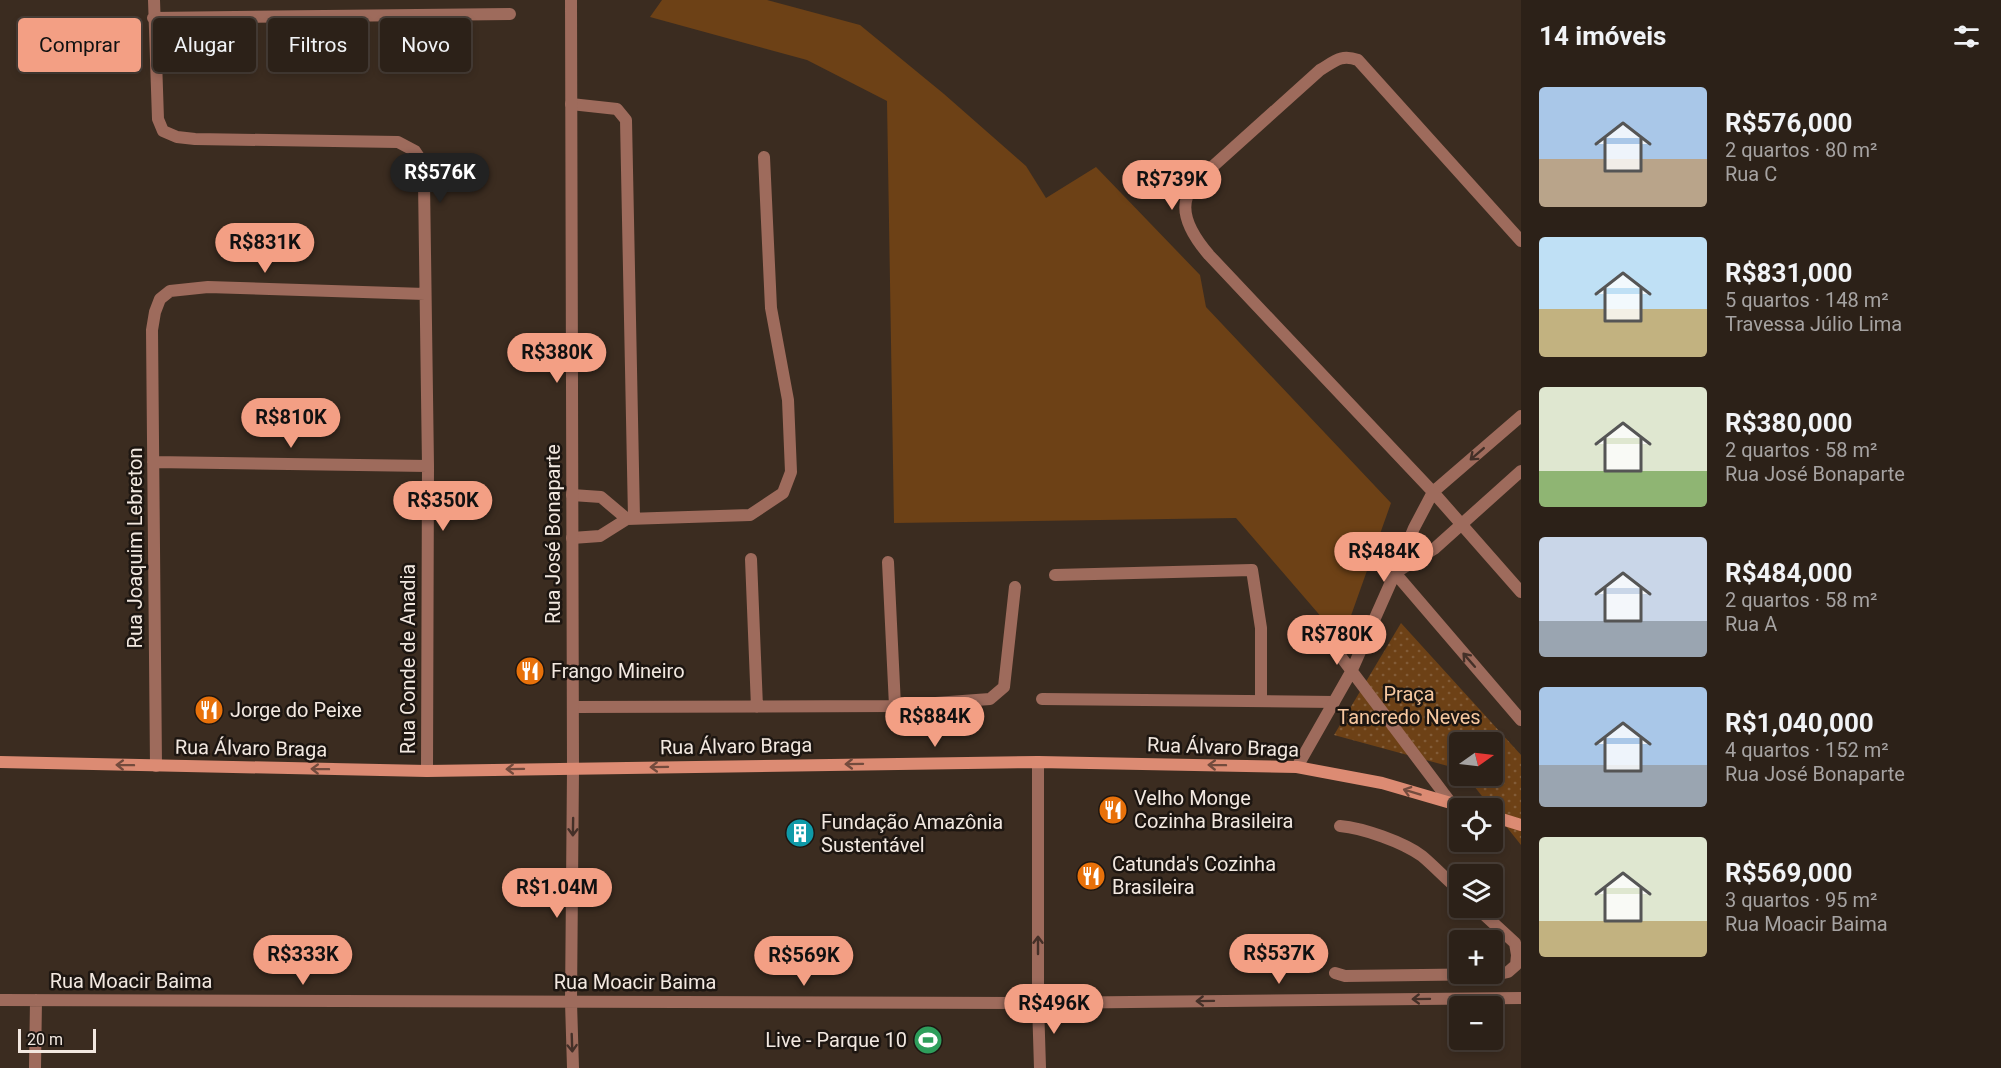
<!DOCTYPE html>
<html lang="pt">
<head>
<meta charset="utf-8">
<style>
	:root { --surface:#2c2118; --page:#382e25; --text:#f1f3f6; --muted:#a6a3a2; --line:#483e37; --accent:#f39f84 }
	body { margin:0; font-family:Roboto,sans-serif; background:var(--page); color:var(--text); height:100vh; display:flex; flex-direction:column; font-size:22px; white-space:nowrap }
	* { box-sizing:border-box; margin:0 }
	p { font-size:20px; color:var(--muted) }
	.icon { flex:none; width:33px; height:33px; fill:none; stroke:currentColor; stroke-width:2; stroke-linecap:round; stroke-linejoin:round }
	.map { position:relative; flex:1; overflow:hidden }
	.drawer { display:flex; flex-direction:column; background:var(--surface); width:480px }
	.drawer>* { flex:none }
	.hud { position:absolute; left:18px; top:18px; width:570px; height:54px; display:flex; gap:12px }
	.needle { width:39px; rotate:76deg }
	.tools { position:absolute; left:1449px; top:732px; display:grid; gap:12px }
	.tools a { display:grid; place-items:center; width:54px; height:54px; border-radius:6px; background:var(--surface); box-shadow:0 3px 9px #0003,0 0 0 2px var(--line); font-size:30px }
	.scale { position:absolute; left:18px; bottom:15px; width:78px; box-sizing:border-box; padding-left:6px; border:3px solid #f2e8e0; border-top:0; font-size:16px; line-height:21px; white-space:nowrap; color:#f2e8e0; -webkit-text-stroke:4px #1d1611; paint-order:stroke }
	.price { position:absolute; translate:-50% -51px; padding:0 14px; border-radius:21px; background:var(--accent); color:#111; font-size:20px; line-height:39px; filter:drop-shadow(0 2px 3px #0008) }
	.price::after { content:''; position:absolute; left:50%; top:36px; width:18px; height:14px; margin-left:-9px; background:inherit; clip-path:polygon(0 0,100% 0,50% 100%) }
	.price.selected { background:#222; color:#fff }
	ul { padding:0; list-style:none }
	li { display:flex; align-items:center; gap:18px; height:150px; padding:0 18px }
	li span { display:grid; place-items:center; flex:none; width:168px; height:120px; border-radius:6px; color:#555 }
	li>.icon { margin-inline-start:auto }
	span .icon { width:72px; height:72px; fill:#fffc; stroke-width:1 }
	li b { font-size:26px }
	h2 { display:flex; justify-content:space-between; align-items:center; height:72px; padding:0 18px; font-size:26px }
	.chip { padding:0 21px; border-radius:6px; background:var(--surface); box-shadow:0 3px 9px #0003,0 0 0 2px var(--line); font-size:21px; line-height:54px }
	.chip.selected { background:var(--accent); color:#111 }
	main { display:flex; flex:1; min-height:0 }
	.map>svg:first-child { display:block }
</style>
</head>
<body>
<main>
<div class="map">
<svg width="1521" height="1068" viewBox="0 0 1521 1068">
	<defs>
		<pattern id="park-dots" width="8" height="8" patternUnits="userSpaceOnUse" patternTransform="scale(1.5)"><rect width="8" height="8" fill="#6d4116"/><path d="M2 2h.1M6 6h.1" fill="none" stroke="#825c38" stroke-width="1.8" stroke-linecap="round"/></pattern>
	</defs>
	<rect width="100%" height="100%" fill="#3b2c20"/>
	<path fill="#6d4116" d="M662,0H767L860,25L944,94L1026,166L1046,198L1096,167L1200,275L1206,307L1391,503L1342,641L1236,518L894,523L887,101L807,60L650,17Z"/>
	<path fill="url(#park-dots)" d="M1401,623L1521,755V845L1466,776H1492V742H1460L1459,769L1334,735Z"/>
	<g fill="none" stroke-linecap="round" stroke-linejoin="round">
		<path stroke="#9e6b5c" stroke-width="12" d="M571,104L617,109L626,120L634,518
			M572,495L601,497L627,519
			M572,538L600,536L627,519L750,515L783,493L791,472L788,400L771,308L764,157
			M751,559L757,707
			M888,562L895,706
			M1055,575L1252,570L1261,628V700
			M1042,699L1334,702
			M573,707L895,706L990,699L1004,687L1015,587
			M1340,826C1363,828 1403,842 1422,856C1435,867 1447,880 1460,891
			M1335,973L1345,976L1499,974L1508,972L1516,965L1517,955L1515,943L1477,908"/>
		<path stroke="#9e6b5c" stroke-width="12" d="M154,0L158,119L163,131L177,137L195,139L398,142L415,151L423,163L424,182L428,466L427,771
			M571,0L573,769L571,1002L573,1068
			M153,18L510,14
			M1521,241L1358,60C1341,54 1335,61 1320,70L1201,177C1197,183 1189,191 1187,197C1180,217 1197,241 1209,255L1433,492L1521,592
			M1521,416L1433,492L1414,528L1395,573L1434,549L1521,471
			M153,462L428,466
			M1314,621L1451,803
			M1038,762V1003L1040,1068
			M156,766L152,330L155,312L160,299L170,291L208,287L425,294
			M1297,767L1351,672L1395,573L1521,720
			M0,1000L1038,1003L1521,998
			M35,1068L36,1000"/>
		<path stroke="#dc8b73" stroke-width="12" d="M0,762L427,771L1038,762L1297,767L1382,783L1468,808
			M1492,816L1521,825"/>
	</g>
	<defs><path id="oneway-shaft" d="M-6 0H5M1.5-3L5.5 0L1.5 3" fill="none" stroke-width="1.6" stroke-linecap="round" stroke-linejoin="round" transform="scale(1.5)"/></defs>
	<g stroke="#443028">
		<use href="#oneway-shaft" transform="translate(1477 454) rotate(139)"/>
		<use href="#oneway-shaft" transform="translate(1469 660) rotate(-131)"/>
		<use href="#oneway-shaft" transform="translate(573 827) rotate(91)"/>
		<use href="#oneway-shaft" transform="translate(1038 945) rotate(-90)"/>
		<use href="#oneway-shaft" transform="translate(1421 999) rotate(179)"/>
		<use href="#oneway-shaft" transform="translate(1205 1001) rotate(179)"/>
		<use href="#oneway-shaft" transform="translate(572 1043) rotate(88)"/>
	</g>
	<g stroke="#734b3d">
		<use href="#oneway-shaft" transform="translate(854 764) rotate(179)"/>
		<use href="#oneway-shaft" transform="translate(125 765) rotate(-179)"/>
		<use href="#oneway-shaft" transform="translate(1217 765) rotate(-179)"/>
		<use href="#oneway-shaft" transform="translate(659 767) rotate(179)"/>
		<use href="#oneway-shaft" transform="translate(320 769) rotate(-179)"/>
		<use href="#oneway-shaft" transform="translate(515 769) rotate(179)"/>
		<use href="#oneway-shaft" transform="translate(1412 792) rotate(-163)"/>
	</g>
	<defs>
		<g id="restaurant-disc" transform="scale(1.5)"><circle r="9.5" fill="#e8710a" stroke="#1d1611"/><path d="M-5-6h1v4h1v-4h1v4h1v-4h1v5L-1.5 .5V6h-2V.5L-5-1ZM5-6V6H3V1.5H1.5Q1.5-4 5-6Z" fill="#fff"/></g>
		<g id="building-disc" transform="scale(1.5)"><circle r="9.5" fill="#0f9aa8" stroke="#1d1611"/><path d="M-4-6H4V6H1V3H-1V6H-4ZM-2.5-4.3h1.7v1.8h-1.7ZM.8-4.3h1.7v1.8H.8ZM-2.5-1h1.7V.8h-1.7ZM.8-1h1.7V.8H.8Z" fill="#fff"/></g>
		<g id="stadium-disc" transform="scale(1.5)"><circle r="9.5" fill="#2e9e5b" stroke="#1d1611"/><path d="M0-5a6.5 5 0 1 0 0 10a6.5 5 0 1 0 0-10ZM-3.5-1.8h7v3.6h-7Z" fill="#fff"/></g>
	</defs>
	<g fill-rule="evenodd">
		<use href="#restaurant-disc" x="530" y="671"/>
		<use href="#restaurant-disc" x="209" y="710"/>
		<use href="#restaurant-disc" x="1113" y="810"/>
		<use href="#building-disc" x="800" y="833"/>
		<use href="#restaurant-disc" x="1091" y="876"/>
		<use href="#stadium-disc" x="928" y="1040"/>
	</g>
	<g text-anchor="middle" stroke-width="5" stroke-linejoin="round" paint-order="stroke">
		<g font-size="20" fill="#f2e8e0" stroke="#1d1611">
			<text transform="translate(553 534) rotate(-90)" y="7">Rua José Bonaparte</text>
			<text transform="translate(135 548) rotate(-90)" y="7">Rua Joaquim Lebreton</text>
			<text transform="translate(408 659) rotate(-90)" y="7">Rua Conde de Anadia</text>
			<text transform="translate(736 746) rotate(-1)" y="7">Rua Álvaro Braga</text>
			<text transform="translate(1223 747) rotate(2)" y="7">Rua Álvaro Braga</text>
			<text transform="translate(251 748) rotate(1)" y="7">Rua Álvaro Braga</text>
			<text x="131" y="988">Rua Moacir Baima</text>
			<text x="635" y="989">Rua Moacir Baima</text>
		</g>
		<g font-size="20" fill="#f2e8e0" stroke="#1d1611" text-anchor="start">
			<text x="551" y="678">Frango Mineiro</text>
			<text x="230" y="717">Jorge do Peixe</text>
			<text x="1134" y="805">Velho Monge<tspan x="1134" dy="23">Cozinha Brasileira</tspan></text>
			<text x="821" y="829">Fundação Amazônia<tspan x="821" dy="23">Sustentável</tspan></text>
			<text x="1112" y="871">Catunda's Cozinha<tspan x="1112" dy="23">Brasileira</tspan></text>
			<text x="907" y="1047" text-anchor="end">Live - Parque 10</text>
		</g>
		<g font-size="20" fill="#f7c8a0" stroke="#1d1611">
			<text x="1409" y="701">Praça<tspan x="1409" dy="23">Tancredo Neves</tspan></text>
		</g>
	</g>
</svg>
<div class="tools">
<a><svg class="needle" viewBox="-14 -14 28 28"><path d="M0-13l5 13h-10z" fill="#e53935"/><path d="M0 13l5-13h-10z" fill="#a6a3a2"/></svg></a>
<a><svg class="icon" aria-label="locate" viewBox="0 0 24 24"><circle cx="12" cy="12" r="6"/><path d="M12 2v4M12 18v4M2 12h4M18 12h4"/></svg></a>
<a><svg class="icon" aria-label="layers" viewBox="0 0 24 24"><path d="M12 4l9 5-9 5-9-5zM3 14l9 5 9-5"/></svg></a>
<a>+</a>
<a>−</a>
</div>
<div class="scale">20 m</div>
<b class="price selected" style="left:440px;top:204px">R$576K</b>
<b class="price" style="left:1172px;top:211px">R$739K</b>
<b class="price" style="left:265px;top:274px">R$831K</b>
<b class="price" style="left:557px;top:384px">R$380K</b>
<b class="price" style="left:291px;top:449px">R$810K</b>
<b class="price" style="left:443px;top:532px">R$350K</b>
<b class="price" style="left:1384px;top:583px">R$484K</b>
<b class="price" style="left:1337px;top:666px">R$780K</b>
<b class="price" style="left:935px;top:748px">R$884K</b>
<b class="price" style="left:557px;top:919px">R$1.04M</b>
<b class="price" style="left:1279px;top:985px">R$537K</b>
<b class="price" style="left:303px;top:986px">R$333K</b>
<b class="price" style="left:804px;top:987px">R$569K</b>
<b class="price" style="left:1054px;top:1035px">R$496K</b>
<div class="hud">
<a class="chip selected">Comprar</a>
<a class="chip">Alugar</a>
<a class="chip">Filtros</a>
<a class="chip">Novo</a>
</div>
</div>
<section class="drawer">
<h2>14 imóveis<svg class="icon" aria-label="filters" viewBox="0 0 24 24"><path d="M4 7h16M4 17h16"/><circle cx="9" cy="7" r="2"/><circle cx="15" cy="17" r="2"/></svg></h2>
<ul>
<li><span style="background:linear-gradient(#a9c7e8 60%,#b9a48a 0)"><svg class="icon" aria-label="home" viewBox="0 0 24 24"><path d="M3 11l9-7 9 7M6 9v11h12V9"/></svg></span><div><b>R$576,000</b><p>2 quartos · 80 m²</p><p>Rua C</p></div></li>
<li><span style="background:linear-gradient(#bfe0f5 60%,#c2b280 0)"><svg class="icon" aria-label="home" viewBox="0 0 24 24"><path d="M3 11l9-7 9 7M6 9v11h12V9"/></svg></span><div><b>R$831,000</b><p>5 quartos · 148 m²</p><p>Travessa Júlio Lima</p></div></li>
<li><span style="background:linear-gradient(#dfe7d0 70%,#8fb573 0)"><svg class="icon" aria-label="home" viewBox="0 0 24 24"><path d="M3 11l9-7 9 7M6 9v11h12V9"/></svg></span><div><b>R$380,000</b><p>2 quartos · 58 m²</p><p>Rua José Bonaparte</p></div></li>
<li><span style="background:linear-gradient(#c9d6e8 70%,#9aa5b1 0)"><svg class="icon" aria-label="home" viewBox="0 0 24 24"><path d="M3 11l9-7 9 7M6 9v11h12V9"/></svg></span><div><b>R$484,000</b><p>2 quartos · 58 m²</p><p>Rua A</p></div></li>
<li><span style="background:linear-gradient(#a9c7e8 65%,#9aa5b1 0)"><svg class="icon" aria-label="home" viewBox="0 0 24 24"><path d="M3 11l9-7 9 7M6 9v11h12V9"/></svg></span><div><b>R$1,040,000</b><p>4 quartos · 152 m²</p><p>Rua José Bonaparte</p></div></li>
<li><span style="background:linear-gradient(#dfe7d0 70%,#c2b280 0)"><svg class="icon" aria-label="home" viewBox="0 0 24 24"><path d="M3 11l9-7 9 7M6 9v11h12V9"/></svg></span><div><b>R$569,000</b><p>3 quartos · 95 m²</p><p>Rua Moacir Baima</p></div></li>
</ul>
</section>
</main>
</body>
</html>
